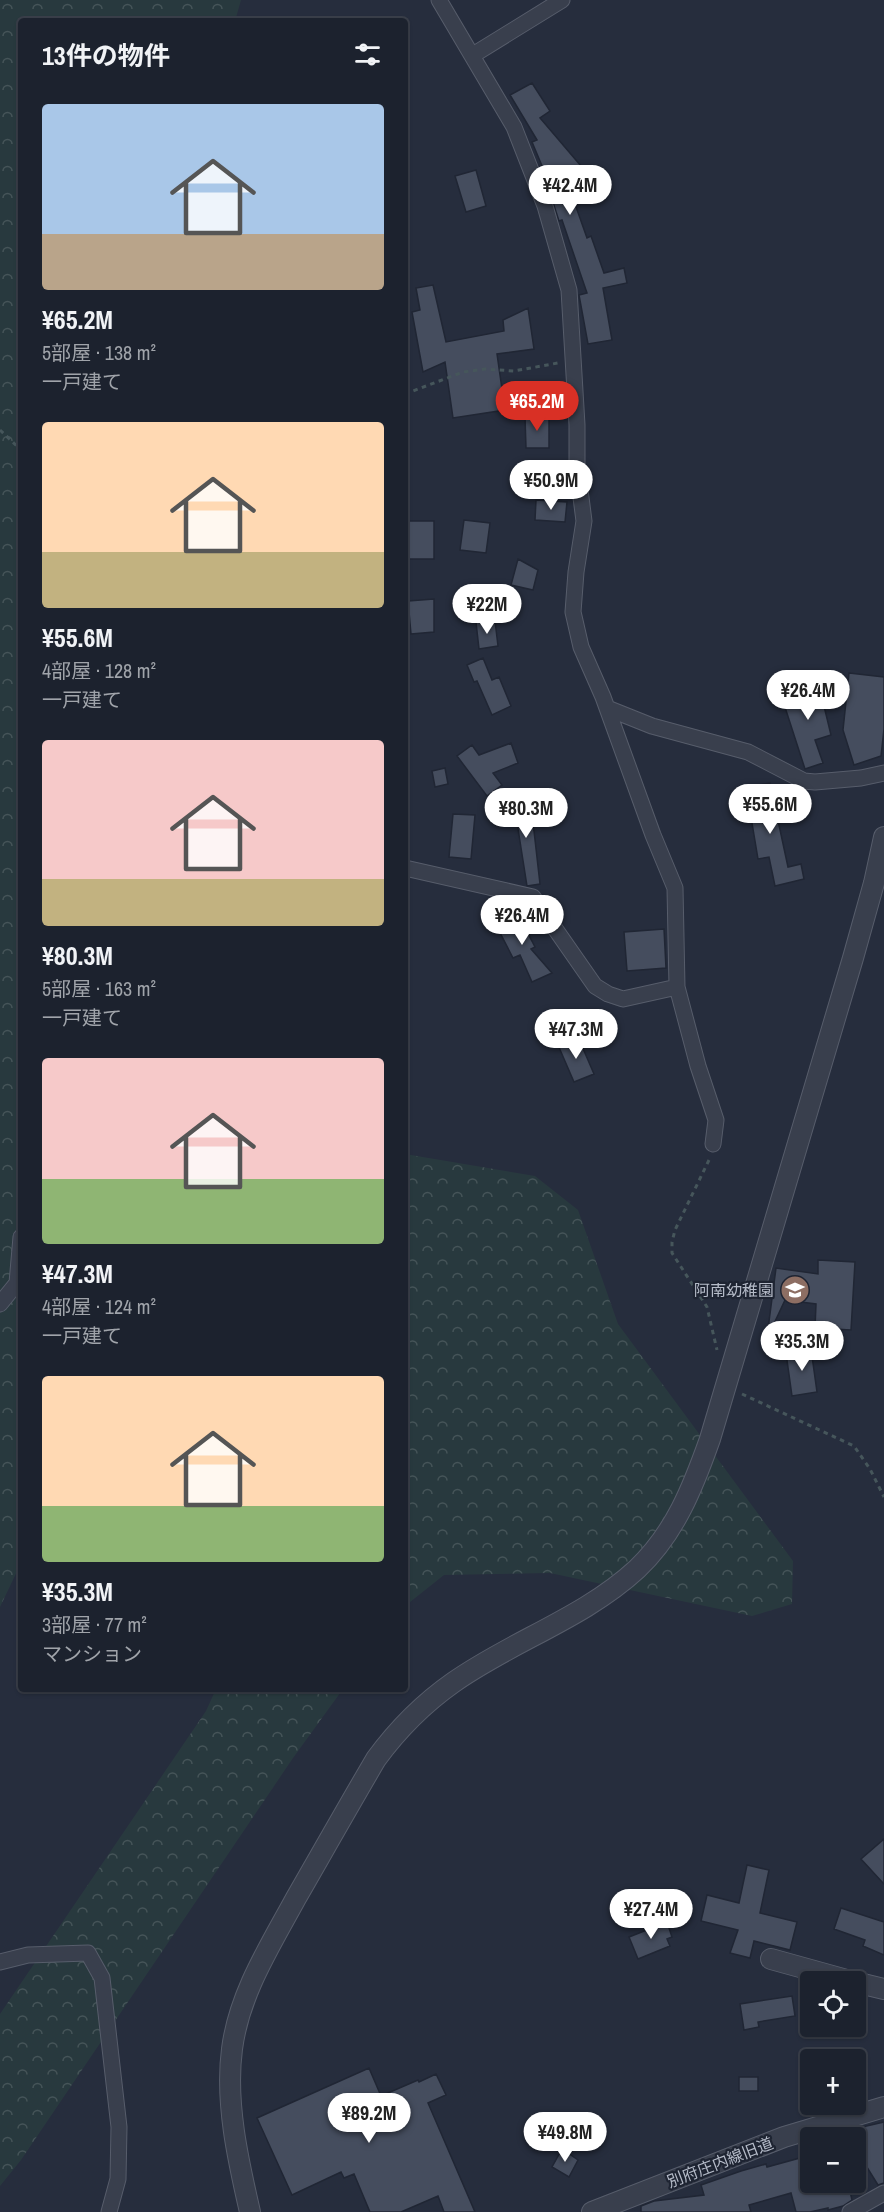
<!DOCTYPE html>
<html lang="ja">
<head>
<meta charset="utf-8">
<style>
	:root { --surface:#1c222e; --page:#252a36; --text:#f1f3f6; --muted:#a0a4aa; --line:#3a3f4a; --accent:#d93025 }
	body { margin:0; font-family:"Archivo Narrow","Noto Sans JP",sans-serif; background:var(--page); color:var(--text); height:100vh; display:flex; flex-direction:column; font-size:22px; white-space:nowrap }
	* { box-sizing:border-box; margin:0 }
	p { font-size:20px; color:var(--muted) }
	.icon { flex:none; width:33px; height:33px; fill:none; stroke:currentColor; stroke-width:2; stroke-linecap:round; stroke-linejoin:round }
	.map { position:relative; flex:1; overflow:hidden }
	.drawer { position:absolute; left:18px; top:18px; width:390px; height:1674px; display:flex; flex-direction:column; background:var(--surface); border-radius:6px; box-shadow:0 2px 4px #0004,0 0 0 2px var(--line) }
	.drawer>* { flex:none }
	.tools { position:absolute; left:800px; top:1971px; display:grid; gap:12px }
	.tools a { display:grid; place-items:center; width:66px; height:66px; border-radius:6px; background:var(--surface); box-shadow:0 2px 4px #0004,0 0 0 2px var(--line); font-size:30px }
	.price { position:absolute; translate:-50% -51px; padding:0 14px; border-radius:21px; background:#fff; color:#222; font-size:20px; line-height:39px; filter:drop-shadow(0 2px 3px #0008) }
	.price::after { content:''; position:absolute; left:50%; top:36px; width:18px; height:14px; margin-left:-9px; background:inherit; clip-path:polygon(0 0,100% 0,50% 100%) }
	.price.selected { background:var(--accent); color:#fff }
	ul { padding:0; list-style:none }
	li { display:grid; align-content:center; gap:12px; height:318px; padding:0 24px }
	li span { display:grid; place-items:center; height:186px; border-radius:6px; color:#555 }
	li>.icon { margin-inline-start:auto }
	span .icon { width:108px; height:108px; fill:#fffc; stroke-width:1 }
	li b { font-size:26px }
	h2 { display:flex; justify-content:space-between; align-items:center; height:72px; padding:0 24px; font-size:26px }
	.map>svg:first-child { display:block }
</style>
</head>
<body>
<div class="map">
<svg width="884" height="2212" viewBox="0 0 884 2212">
	<defs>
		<pattern id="forest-crowns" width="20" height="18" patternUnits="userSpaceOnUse" patternTransform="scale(1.5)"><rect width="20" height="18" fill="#28393e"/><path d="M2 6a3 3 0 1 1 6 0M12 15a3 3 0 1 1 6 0" fill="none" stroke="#455458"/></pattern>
	</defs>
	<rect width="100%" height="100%" fill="#262d3d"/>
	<path fill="url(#forest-crowns)" d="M0,0H241L235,21H21V1563L0,1607Z
		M405,1154L535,1176L578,1210L618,1324L793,1561L792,1604L752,1616L550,1573L444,1575L405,1606Z
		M216,1689H343L293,1758L21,2160L0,2186V2014L206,1711Z"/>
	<path fill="#454d5e" stroke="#202634" stroke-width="1.5" d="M532,83L550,111L540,118L581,166L564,173L587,238L591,236L604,273L624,268L627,283L603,288L612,340L588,344L579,295L587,293L562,220L559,221L550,193L553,192L532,142L537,140L510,95Z
		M476,170L486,206L466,212L455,176Z
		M433,285L446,342L504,331L503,320L528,308L534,349L497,354L505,410L453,418L445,362L423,372L412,312L420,310L416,288Z
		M525,417H549V448H526Z
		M536,500L567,502L565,522L535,520Z
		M464,520L490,523L486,553L460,550Z
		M408,521H434V559H408Z
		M518,559L538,570L533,590L511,585Z
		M434,599V632L411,634L408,601Z
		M495,621L498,646L479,649L476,622Z
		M483,658L492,680L499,677L511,706L492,715L477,681L474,682L467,665Z
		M849,673L884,677V729L881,756L854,765L843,730Z
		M817,677L831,735L815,740L823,763L805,769L783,701Z
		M511,743L518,763L493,773L502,785L487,796L457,756L472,745L479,755Z
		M445,768L448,784L435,787L432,771Z
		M770,783L788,867L801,864L804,879L775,886L769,857L758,859L746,787Z
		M524,793L534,831L540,884L527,886L516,816H514L510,798L513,797V795Z
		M453,814L475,815L471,859L449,857Z
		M516,911L535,947L531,949L552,973L532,982L520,955L513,958L495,923Z
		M664,929L666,968L627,971L624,932Z
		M578,1037L594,1074L574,1082L558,1045Z
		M818,1260L855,1262L851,1330L815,1328L816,1304L785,1300L771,1330L768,1329L776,1268L818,1274Z
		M811,1349L817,1392L792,1396L786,1353Z
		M884,1839V1884L861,1859Z
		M747,1865L769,1870L760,1913L797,1922L790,1950L754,1941L750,1958L730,1953L738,1930L701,1921L707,1895L739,1903Z
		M841,1908L884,1922V1955L863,1946L865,1940L834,1929Z
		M667,1922L672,1937L667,1939L670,1946L638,1959L629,1937Z
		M792,1996L795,2016L758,2022L759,2027L744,2030L740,2004Z
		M369,2068L381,2096L418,2080L419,2082L436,2074L446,2095L428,2103L475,2212H444L438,2196L401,2212H370L354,2174L344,2178L341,2172L292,2195L257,2118Z
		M739,2077H758V2091H739Z
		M884,2122V2183L878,2185L855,2148V2142L861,2141L858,2128Z
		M562,2149L578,2160L569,2177L552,2167Z
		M800,2158L807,2183L848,2182L852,2200L843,2206L828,2210V2208L810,2212H796L791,2193L749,2205L751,2212H641V2206L654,2201L704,2195L701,2185L741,2171L766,2164L767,2167Z"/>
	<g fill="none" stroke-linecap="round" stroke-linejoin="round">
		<g stroke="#575d6b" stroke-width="17">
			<path id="minor" d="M439,0L514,127L545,206L569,290L577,425V466L584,521L576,572L573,612L581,647L603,697L653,835L675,888L677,987L698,1066L716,1120L713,1144
				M473,55L562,0
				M607,708L652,726L748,752L804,781L815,782L861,778L884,773
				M405,868L533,897L595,986L608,994L623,999L677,987
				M0,1304L17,1283L21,1237
				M0,1962L28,1955L88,1953L102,1978L119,2127L118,2179L109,2212
				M850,2212L884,2193"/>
		</g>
		<g stroke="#575d6b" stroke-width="22">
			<path id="tertiary" d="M771,1959L854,1982
				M855,1982L884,1989
				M250,2212C238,2160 225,2102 232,2049C239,1994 270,1946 296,1898C323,1851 349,1805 376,1759C398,1729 424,1703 454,1682C512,1641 584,1618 637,1569C675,1533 693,1487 710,1439L853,958L874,883L884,837
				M592,2212L784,2137L884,2107"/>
		</g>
		<path stroke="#46565b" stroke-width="3" stroke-dasharray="4.5 4.5" stroke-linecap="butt" d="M405,394L463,372L485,369L514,371L558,363
			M0,430L21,450
			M709,1160L675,1230L672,1242V1253L707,1307L717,1350
			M742,1394L854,1446L870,1469L884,1497"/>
		<use href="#minor" stroke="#393f4d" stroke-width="15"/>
		<use href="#tertiary" stroke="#393f4d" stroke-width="20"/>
	</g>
	<defs>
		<g id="school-disc" transform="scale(1.5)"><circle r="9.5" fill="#8d6e63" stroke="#1e2432"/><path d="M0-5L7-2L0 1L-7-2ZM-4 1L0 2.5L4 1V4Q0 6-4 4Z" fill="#fff"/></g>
	</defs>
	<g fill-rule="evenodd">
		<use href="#school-disc" x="795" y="1290"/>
	</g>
	<g text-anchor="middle" stroke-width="4.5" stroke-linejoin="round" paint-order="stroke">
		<g font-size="16" fill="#b5bbc8" stroke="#1e2432" text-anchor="end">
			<text x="774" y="1296">阿南幼稚園</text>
		</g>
		<g font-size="16" fill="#b5bbc8" stroke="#1e2432">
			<text transform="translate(720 2162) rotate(-21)" y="6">別府庄内線旧道</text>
		</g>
	</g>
</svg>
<div class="tools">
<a><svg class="icon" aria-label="locate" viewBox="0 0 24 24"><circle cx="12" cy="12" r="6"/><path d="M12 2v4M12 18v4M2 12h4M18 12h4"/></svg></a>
<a>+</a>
<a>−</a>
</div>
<b class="price" style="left:570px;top:216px">¥42.4M</b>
<b class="price selected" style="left:537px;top:432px">¥65.2M</b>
<b class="price" style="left:551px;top:511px">¥50.9M</b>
<b class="price" style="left:487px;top:635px">¥22M</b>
<b class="price" style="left:808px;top:721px">¥26.4M</b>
<b class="price" style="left:770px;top:835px">¥55.6M</b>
<b class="price" style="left:526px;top:839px">¥80.3M</b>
<b class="price" style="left:522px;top:946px">¥26.4M</b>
<b class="price" style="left:576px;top:1060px">¥47.3M</b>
<b class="price" style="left:802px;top:1372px">¥35.3M</b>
<b class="price" style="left:651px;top:1940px">¥27.4M</b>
<b class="price" style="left:369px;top:2144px">¥89.2M</b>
<b class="price" style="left:565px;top:2163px">¥49.8M</b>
<section class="drawer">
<h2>13件の物件<svg class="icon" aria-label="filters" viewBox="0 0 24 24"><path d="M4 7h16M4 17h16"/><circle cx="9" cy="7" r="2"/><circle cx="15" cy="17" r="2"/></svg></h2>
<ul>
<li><span style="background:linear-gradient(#a9c7e8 70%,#b9a48a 0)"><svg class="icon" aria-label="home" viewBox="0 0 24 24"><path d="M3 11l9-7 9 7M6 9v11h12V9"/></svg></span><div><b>¥65.2M</b><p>5部屋 · 138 m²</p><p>一戸建て</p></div></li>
<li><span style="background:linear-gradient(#ffd9b3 70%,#c2b280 0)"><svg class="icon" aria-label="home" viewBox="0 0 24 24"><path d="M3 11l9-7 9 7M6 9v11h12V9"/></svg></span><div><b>¥55.6M</b><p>4部屋 · 128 m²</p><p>一戸建て</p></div></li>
<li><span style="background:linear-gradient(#f6c9c9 75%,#c2b280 0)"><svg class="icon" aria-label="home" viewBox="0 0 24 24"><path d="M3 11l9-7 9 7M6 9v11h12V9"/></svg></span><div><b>¥80.3M</b><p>5部屋 · 163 m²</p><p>一戸建て</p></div></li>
<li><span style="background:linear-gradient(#f6c9c9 65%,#8fb573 0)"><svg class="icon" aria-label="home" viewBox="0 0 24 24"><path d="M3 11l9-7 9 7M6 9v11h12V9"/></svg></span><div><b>¥47.3M</b><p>4部屋 · 124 m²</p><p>一戸建て</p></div></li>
<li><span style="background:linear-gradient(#ffd9b3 70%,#8fb573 0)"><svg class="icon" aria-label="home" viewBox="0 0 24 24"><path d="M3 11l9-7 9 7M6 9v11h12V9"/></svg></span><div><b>¥35.3M</b><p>3部屋 · 77 m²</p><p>マンション</p></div></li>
</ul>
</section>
</div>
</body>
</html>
